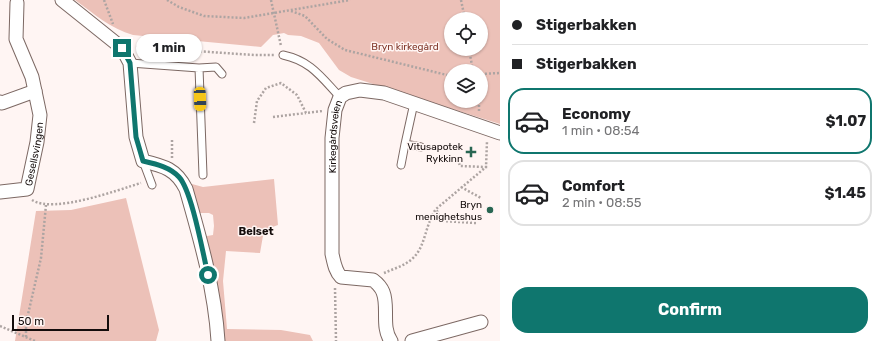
<!DOCTYPE html>
<html lang="en">
<head>
<meta charset="utf-8">
<style>
	body { margin:0; font-family:Rubik,sans-serif; background:#f6f6f6; color:#202124; height:100vh; display:flex; flex-direction:column; font-size:15px; white-space:nowrap }
	* { box-sizing:border-box; margin:0 }
	p { font-size:13px; color:#757577 }
	.icon { flex:none; width:22px; height:22px; fill:none; stroke:currentColor; stroke-width:2; stroke-linecap:round; stroke-linejoin:round }
	.map { position:relative; flex:1; overflow:hidden }
	.side { display:flex; flex-direction:column; background:#fff; width:380px }
	.side>* { flex:none }
	.guide { display:grid; align-content:center; height:88px; padding:0 12px; background:#fff }
	.fabs { position:absolute; left:444px; top:12px; display:grid; gap:8px }
	.fabs a { display:grid; place-items:center; width:44px; height:44px; border-radius:50%; background:#fff; box-shadow:0 1px 3px #0004; font-size:20px }
	.scale { position:absolute; left:12px; bottom:10px; width:97px; box-sizing:border-box; padding-left:4px; border:2px solid #140c0b; border-top:0; font-size:11px; line-height:14px; white-space:nowrap; color:#140c0b; -webkit-text-stroke:3px #fff5f3; paint-order:stroke }
	.end { position:absolute; width:18px; height:18px; margin:-9px; border:5px solid #0f766e; background:#fff; box-shadow:0 0 0 2px #fff }
	.from { border-radius:50% }
	.bubble { position:absolute; height:28px; border-radius:14px; background:#fff; box-shadow:0 1px 3px #0004; font-size:13px; font-weight:700; line-height:28px; text-align:center }
	.car { position:absolute; width:12px; height:24px; margin:-12px -6px; border-radius:5px; box-shadow:0 0 3px 1px #0007; background:linear-gradient(#f5c518 24%,#345 0 40%,#f5c518 0 76%,#345 0 86%,#f5c518 0) }
	.guide b { display:flex; align-items:center; gap:14px; height:38px; font-size:15px }
	.guide b+b { border-top:1px solid #e0e0e0 }
	.guide i { width:10px; height:10px; background:#202124 }
	ul { padding:0; list-style:none }
	li { display:flex; align-items:center; gap:12px; height:66px; margin:0 8px 6px; padding:0 4px; border:2px solid #e0e0e0; border-radius:16px }
	li div { flex:1 }
	li b { display:block; font-size:15px }
	li em { font-style:normal; font-weight:700 }
	li.on { border-color:#0f766e }
	li>.icon { width:36px; height:36px; stroke-width:1.5 }
	.primary-button { display:flex; gap:8px; margin-top:auto; padding:8px 12px }
	.primary-button a { flex:1; height:46px; border-radius:16px; background:#0f766e; color:#fff; font-size:16px; font-weight:700; line-height:46px; text-align:center }
	main { display:flex; flex:1; min-height:0 }
	.map>svg:first-child { display:block }
	.green { fill:#ecc1b8; fill-rule:evenodd }
	.lines { fill:none; stroke-linecap:round; stroke-linejoin:round }
	.service-casing { stroke:#7c6863; stroke-width:9 }
	.minor-casing { stroke:#7c6863; stroke-width:15 }
	.path { stroke:#ada4a2; stroke-width:2.5; stroke-dasharray:2 2; stroke-linecap:butt }
	.service { stroke:#fff; stroke-width:7 }
	.minor { stroke:#fff; stroke-width:13 }
	.route { stroke:#0f766e; stroke-width:5 }
	.poi-dot { fill:#286652; stroke:#fff5f3; stroke-width:1.5 }
	.labels { text-anchor:middle; stroke-width:3; stroke-linejoin:round; paint-order:stroke }
	.park-label { font-size:10px; fill:#81382b; stroke:#fff5f3 }
	.street-label { font-size:10px; fill:#140c0b; stroke:#fff5f3 }
	.poi-label { font-size:10px; fill:#140c0b; stroke:#fff5f3; text-anchor:end }
	.neighbourhood-label { font-size:11px; font-weight:bold; fill:#140c0b; stroke:#fff5f3 }
</style>
</head>
<body>
<main>
<div class="map">
<svg width="500" height="341" viewBox="0 0 500 341">
	<rect width="100%" height="100%" fill="#fff5f3"/>
	<path class="green" d="M75,0H500V124L351,77L339,70L319,43L301,36L288,35L284,33L273,35L261,47L133,35C111,29 93,13 75,0ZM451,19H481V49H451ZM451,71H481V101H451Z
		M274,179L278,225L264,230L260,253L226,251L223,281L227,329L281,330L310,335L313,341H222L207,238V236L213,235L214,226L213,215L209,213H198L188,185L192,184L203,187Z
		M126,198L159,330L156,341H15L36,211L71,210Z"/>
	<g class="lines">
		<defs>
			<path id="service" d="M283,55C311,61 321,77 340,97
				M130,63L199,68L203,175
				M199,68L216,67L222,74
				M414,103L405,144L421,147
				M143,161L152,185
				M401,165L405,144"/>
			<g id="minor">
				<path d="M62,0L122,48L130,63L136,137L143,161C164,166 176,169 186,189C200,238 215,290 218,341"/>
				<path d="M0,102L2,103L35,91"/>
				<path id="s1" d="M0,192L27,189L37,142L40,115L32,77L16,39L17,3"/>
				<path id="s2" d="M391,341C381,327 389,307 383,292C381,287 377,283 373,280L341,277C335,271 334,262 332,254V138L335,110L340,97L346,93L360,90L384,93L500,133"/>
				<path d="M412,341L481,322"/>
			</g>
		</defs>
		<use href="#service" class="service-casing"/>
		<use href="#minor" class="minor-casing"/>
		<path class="path" d="M104,0L113,24
			M167,0L179,7L204,16L244,18L350,0
			M271,0L281,46
			M461,0L465,19
			M291,11L305,16L327,39L345,50L451,76
			M136,47L254,55H275
			M469,49L473,71
			M481,74L500,73
			M479,101V112
			M273,117L306,113
			M254,123L257,101L266,88L281,83L297,95L306,113L323,111
			M172,158V140
			M459,163L460,166L486,167L487,141
			M461,187L481,198
			M32,200C54,214 117,190 141,183
			M476,223L442,221L436,209L486,167H488
			M384,273C393,269 404,266 412,259C426,247 425,224 436,209
			M335,288L336,341
			M0,326L35,341
			M26,337V323L41,258L46,205"/>
		<use href="#service" class="service"/>
		<use href="#minor" class="minor"/>
	</g>
	<g class="lines">
		<path class="route" d="M122,48L130,63L136,137L143,161C156,164 170,167 179,177C192,191 203,254 208,275"/>
	</g>
	<g class="poi-dot">
		<path d="M469 146h4v4h4v4h-4v4h-4v-4h-4v-4h4z"/>
		<circle cx="490" cy="210" r="4"/>
	</g>
	<g class="labels">
		<g class="park-label">
			<text x="405" y="50">Bryn kirkegård</text>
		</g>
		<g class="street-label">
			<text dy="4" stroke="none"><textPath href="#s2" startOffset="241">Kirkegårdsveien</textPath></text>
			<text dy="4" stroke="none"><textPath href="#s1" startOffset="63">Gesellsvingen</textPath></text>
		</g>
		<g class="poi-label">
			<text x="463" y="150">Vitusapotek<tspan x="463" dy="12">Rykkinn</tspan></text>
			<text x="482" y="208">Bryn<tspan x="482" dy="12">menighetshus</tspan></text>
		</g>
		<g class="neighbourhood-label">
			<text x="256" y="235">Belset</text>
		</g>
	</g>
</svg>
<div class="fabs">
<a><svg class="icon" aria-label="locate" viewBox="0 0 24 24"><circle cx="12" cy="12" r="6"/><path d="M12 2v4M12 18v4M2 12h4M18 12h4"/></svg></a>
<a><svg class="icon" aria-label="layers" viewBox="0 0 24 24"><path d="M12 4l9 5-9 5-9-5zM3 14l9 5 9-5"/></svg></a>
</div>
<div class="scale">50 m</div>
<i class="end from" style="left:208px;top:275px"></i>
<i class="end" style="left:122px;top:48px"></i>
<div class="bubble" style="left:136px;top:34px;width:66px">1 min</div>
<i class="car" style="left:200px;top:99px;rotate:178deg"></i>
</div>
<section class="side">
<div class="guide">
<b><i class="from"></i>Stigerbakken</b>
<b><i></i>Stigerbakken</b>
</div>
<ul>
<li class="on"><svg class="icon" aria-label="car" viewBox="0 0 24 24"><path d="M5 17H2v-5l4-1 3-4h7l3 4 3 1v5h-3M9 17h6M6 11h13"/><circle cx="7" cy="17" r="2"/><circle cx="17" cy="17" r="2"/></svg><div><b>Economy</b><p>1 min · 08:54</p></div><em>$1.07</em></li>
<li><svg class="icon" aria-label="car" viewBox="0 0 24 24"><path d="M5 17H2v-5l4-1 3-4h7l3 4 3 1v5h-3M9 17h6M6 11h13"/><circle cx="7" cy="17" r="2"/><circle cx="17" cy="17" r="2"/></svg><div><b>Comfort</b><p>2 min · 08:55</p></div><em>$1.45</em></li>
</ul>
<div class="primary-button"><a>Confirm</a></div>
</section>
</main>
</body>
</html>
